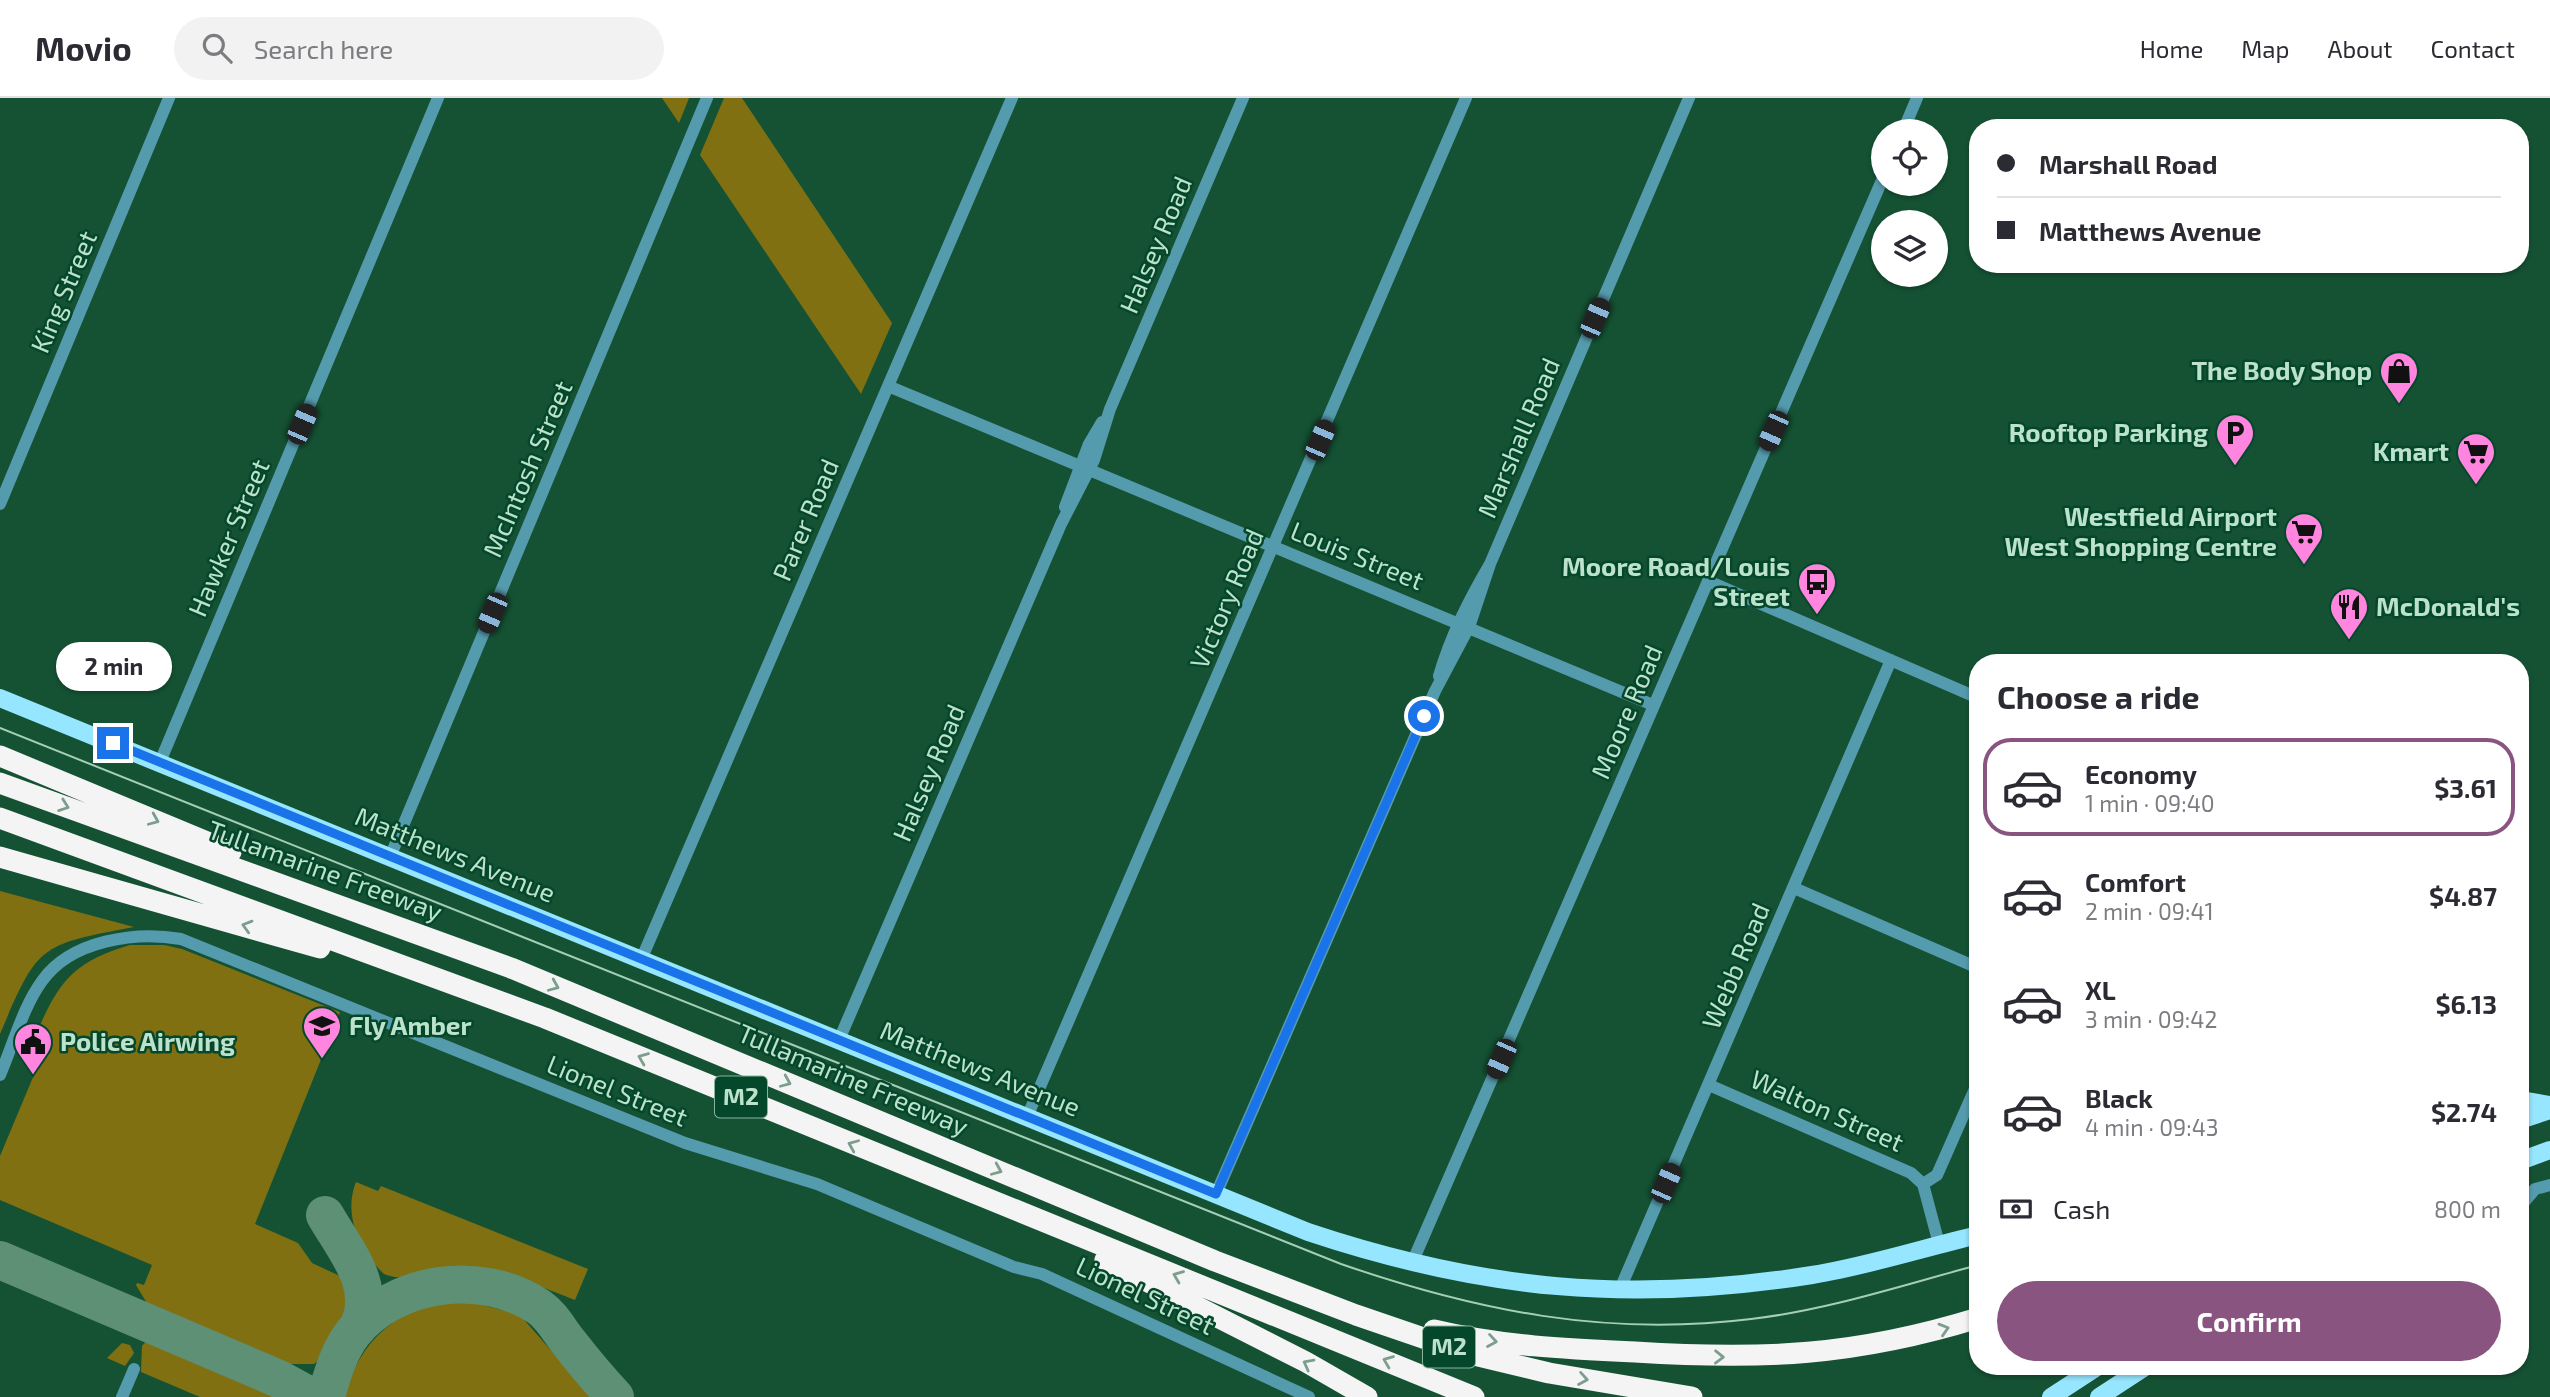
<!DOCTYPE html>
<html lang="en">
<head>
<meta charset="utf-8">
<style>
	body { margin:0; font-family:"Exo 2",sans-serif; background:#f2f2f3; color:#2b2b33; height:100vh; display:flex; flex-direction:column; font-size:26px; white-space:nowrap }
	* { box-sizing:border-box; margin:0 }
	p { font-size:23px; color:#7c7c81 }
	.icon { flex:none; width:38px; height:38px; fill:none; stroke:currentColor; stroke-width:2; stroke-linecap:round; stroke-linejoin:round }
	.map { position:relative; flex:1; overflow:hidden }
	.details { position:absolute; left:1969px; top:556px; width:560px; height:721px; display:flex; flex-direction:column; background:#fff; border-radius:28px; box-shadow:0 2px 5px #0004 }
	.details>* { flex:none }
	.guide { position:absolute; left:1969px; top:21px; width:560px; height:154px; border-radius:28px; box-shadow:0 2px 5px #0004; display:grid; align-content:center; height:154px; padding:0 28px; background:#fff }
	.buttons { position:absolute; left:1871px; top:21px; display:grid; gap:14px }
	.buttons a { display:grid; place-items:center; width:77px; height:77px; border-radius:50%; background:#fff; box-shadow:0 2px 5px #0004; font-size:35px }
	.end { position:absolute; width:32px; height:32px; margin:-16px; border:9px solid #1a73e8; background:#fff; box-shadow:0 0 0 4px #fff }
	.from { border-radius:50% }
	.bubble { position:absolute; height:49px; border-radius:24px; background:#fff; box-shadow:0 2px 5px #0004; font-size:23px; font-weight:700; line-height:49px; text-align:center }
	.car { position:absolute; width:21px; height:42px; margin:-21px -10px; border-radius:9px; box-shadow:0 0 5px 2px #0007; background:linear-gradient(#222 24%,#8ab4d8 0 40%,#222 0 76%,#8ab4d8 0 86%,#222 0) }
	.guide b { display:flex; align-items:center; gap:24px; height:66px; font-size:26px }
	.guide b+b { border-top:2px solid #e1e1e2 }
	.guide i { width:18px; height:18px; background:#2b2b33 }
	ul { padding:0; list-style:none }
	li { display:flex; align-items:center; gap:21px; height:98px; margin:0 14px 10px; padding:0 14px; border:4px solid transparent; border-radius:28px }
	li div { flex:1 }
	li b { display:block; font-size:26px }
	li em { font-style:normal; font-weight:700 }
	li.on { border-color:#8a5480 }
	li>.icon { width:63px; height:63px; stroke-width:1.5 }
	h2 { padding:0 28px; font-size:32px; line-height:84px }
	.pay { display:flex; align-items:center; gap:18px; height:77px; padding:0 28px; font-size:26px }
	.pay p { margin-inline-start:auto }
	.action { display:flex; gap:14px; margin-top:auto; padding:14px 28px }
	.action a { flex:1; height:80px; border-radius:42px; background:#8a5480; color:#fff; font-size:28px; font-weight:700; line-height:80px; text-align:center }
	header { display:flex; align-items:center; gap:42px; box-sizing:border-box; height:98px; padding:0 35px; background:#fff; border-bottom:2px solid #e1e1e2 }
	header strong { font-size:33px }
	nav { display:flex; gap:38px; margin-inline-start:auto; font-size:24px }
	.search { width:490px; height:63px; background:#f2f2f3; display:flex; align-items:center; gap:18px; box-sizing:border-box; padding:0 24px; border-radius:38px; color:#7c7c81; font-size:26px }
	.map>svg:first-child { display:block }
	.green { fill:#817012 }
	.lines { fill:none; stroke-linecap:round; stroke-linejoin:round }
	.taxiway { stroke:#5d9075; stroke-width:38 }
	.minor { stroke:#559bae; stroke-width:12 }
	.major { stroke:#95e6fe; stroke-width:18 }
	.highway { stroke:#f4f4f4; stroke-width:21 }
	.tram { stroke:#a5ceb6; stroke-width:2 }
	.oneway { stroke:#7c9e8f }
	.route { stroke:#1a73e8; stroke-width:9 }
	.labels { text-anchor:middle; stroke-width:5; stroke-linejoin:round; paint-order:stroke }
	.shield { fill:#04472a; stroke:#86b49b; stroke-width:2 }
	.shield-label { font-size:24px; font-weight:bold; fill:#bde2cb }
	.street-label { font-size:26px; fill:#bde2cb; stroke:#04472a }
	.poi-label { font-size:26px; font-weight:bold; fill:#bde2cb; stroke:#04472a; text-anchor:end }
</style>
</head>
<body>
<header>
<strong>Movio</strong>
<div class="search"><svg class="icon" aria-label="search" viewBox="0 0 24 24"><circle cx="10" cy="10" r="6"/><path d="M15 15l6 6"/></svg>Search here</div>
<nav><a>Home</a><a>Map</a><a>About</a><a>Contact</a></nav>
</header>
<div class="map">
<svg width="2550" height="1299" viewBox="0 0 2550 1299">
	<rect width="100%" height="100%" fill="#155234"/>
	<path class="green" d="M662,0H689L679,25Z
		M724,0H742L892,225L861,296L700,57Z
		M0,793L134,829C38,847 38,847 0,936Z
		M130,847H164L182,851L340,914L255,1126L298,1145L312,1165L344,1180C349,1210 342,1247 314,1266H287L148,1207L136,1187L137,1185L144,1187L152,1167L0,1102V1058L44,953L31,947C57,889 66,866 130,847Z
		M356,1084L378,1093L381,1088L588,1171L575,1202C539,1188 503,1173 464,1170C437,1167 409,1187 384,1176C359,1153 343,1116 356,1084Z
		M457,1201L519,1216L592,1299H345C358,1242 400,1208 457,1201Z
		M147,1242L261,1291L274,1299H200L141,1274L142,1248Z
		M122,1245L130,1247L134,1255L125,1268L107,1260Z"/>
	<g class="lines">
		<path class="taxiway" d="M325,1117C345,1152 378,1188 358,1229
			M0,1162L279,1281L312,1299
			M326,1299C332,1277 339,1253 353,1235C396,1182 482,1171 539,1209C552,1218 560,1234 570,1246C584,1264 599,1282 615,1299"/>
		<path class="minor" d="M1903,33L1917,0
			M888,288L1653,607
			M0,406L169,0
			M1065,409L1089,346L1102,324
			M1708,483L1978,600
			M1439,578C1451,537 1469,502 1490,466L1689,0
			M160,664L438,0
			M390,759L707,0
			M1794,790L1978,870
			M641,862L1012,0
			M839,942L1061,426L1094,362L1110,311L1243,0
			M0,977C13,947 23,909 42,883C71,842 136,833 181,841L685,1045L817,1086L1014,1169L1042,1176L1309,1299
			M1709,987L1911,1075L1923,1086
			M1027,1019L1466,0
			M1923,1086L1937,1077L1978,984
			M1923,1086L1939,1146
			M1216,1096L1435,593L1469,529L1490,466
			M2524,1104L2535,1091L2550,1087
			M1412,1165L1883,80
			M1620,1191L1891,562
			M122,1299L134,1271"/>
		<path class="major" d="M0,600L1308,1134C1482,1192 1631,1206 1812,1177C1868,1168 1923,1150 1978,1137
			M2520,1002L2550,1007
			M2520,1022L2550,1012
			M2520,1063L2550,1052
			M2051,1299L2097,1269
			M2099,1299L2145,1269"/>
		<path class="highway" d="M0,658L231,754
			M0,685L511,870L1215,1163L1356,1217L1470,1256L1549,1275L1692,1299
			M0,720L545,920L1474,1299
			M0,759L320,850
			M1105,1162L1306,1264L1367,1299
			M1434,1232C1501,1248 1567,1251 1635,1254C1762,1262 1855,1258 1978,1220"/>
		<path class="tram" d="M0,630L1341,1166C1477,1213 1606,1239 1751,1221C1828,1212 1903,1187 1978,1167"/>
	</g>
	<defs><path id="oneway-chevron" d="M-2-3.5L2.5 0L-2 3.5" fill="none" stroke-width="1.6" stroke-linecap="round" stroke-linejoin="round" transform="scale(1.75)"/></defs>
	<g class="oneway">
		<use href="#oneway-chevron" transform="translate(64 708) rotate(20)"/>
		<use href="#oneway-chevron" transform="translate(154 722) rotate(23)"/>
		<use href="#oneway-chevron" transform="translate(247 828) rotate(-164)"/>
		<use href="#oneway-chevron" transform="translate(554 888) rotate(23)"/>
		<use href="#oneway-chevron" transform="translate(643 960) rotate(-158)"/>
		<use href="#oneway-chevron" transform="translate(786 984) rotate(23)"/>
		<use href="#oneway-chevron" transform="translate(853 1047) rotate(-157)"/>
		<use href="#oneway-chevron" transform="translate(997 1072) rotate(23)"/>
		<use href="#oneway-chevron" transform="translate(1178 1178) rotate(-158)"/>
		<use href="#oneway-chevron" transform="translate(1944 1231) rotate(-17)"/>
		<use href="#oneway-chevron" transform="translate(1492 1243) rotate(9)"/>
		<use href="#oneway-chevron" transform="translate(1719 1259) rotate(1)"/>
		<use href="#oneway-chevron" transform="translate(1388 1263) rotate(-158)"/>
		<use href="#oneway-chevron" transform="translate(1308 1266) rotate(-152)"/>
		<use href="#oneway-chevron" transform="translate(1583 1281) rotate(10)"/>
	</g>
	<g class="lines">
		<path class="route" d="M113,645L1216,1096L1424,618"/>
	</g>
	<defs>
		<symbol id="shop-pin" viewBox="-11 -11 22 30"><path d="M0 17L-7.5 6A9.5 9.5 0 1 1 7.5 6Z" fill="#ff85df" stroke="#04472a"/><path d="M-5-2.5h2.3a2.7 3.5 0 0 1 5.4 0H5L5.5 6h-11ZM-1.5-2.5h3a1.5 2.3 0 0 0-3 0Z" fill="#111"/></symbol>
		<symbol id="parking-pin" viewBox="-11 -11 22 30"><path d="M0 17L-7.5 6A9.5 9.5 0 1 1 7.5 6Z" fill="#ff85df" stroke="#04472a"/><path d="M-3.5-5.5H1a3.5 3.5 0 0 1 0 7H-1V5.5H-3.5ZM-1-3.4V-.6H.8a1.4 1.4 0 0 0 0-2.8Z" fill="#111"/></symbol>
		<symbol id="supermarket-pin" viewBox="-11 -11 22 30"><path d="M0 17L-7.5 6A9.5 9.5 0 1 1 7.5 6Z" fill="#ff85df" stroke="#04472a"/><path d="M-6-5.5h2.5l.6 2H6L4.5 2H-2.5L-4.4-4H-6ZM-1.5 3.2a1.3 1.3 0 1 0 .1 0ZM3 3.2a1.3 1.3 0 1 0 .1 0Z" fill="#111"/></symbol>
		<symbol id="bus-pin" viewBox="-11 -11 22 30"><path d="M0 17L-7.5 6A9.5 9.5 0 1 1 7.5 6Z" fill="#ff85df" stroke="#04472a"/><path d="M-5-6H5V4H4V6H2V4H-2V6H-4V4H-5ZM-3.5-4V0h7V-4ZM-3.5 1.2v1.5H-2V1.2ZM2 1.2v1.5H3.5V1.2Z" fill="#111"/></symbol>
		<symbol id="restaurant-pin" viewBox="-11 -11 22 30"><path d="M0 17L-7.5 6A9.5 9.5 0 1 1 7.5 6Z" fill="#ff85df" stroke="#04472a"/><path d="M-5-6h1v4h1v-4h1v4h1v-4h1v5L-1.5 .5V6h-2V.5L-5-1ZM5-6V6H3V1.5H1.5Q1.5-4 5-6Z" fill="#111"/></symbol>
		<symbol id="university-pin" viewBox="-11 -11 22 30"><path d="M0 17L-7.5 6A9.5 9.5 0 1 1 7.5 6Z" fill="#ff85df" stroke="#04472a"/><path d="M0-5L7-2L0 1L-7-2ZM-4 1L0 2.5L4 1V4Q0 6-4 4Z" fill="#111"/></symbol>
		<symbol id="civic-pin" viewBox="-11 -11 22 30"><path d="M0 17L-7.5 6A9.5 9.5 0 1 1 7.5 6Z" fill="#ff85df" stroke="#04472a"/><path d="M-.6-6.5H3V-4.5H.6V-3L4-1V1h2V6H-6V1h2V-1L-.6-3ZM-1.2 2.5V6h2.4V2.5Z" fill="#111"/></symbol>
	</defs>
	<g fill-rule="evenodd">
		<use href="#shop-pin" x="2377" y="251" width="44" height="60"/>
		<use href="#parking-pin" x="2213" y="313" width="44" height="60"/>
		<use href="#supermarket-pin" x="2454" y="332" width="44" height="60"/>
		<use href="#supermarket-pin" x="2282" y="412" width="44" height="60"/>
		<use href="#bus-pin" x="1795" y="462" width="44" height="60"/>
		<use href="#restaurant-pin" x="2327" y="487" width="44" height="60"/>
		<use href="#university-pin" x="300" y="906" width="44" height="60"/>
		<use href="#civic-pin" x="11" y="922" width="44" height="60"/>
	</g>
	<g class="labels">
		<g class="shield">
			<rect x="715" y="978.5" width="52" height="41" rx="5"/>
			<rect x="1423" y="1228.5" width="52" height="41" rx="5"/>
		</g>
		<g class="shield-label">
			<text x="741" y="1007">M2</text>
			<text x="1449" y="1257">M2</text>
		</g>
		<g class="street-label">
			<text transform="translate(1156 147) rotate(-67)" y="9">Halsey Road</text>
			<text transform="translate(64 194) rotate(-67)" y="9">King Street</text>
			<text transform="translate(1519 340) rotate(-67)" y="9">Marshall Road</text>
			<text transform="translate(528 371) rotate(-67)" y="9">McIntosh Street</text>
			<text transform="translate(806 422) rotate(-67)" y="9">Parer Road</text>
			<text transform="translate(229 440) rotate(-67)" y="9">Hawker Street</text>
			<text transform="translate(1357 458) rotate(22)" y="9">Louis Street</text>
			<text transform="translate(1227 501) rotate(-67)" y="9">Victory Road</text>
			<text transform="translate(1627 614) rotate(-67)" y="9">Moore Road</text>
			<text transform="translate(929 675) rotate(-67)" y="9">Halsey Road</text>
			<text transform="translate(455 757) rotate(22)" y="9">Matthews Avenue</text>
			<text transform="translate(325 773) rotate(20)" y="9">Tullamarine Freeway</text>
			<text transform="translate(1736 868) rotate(-67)" y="9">Webb Road</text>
			<text transform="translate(980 971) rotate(22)" y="9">Matthews Avenue</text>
			<text transform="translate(853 982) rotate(23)" y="9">Tullamarine Freeway</text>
			<text transform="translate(617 993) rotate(22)" y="9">Lionel Street</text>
			<text transform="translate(1827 1013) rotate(24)" y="9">Walton Street</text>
			<text transform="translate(1145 1198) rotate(25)" y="9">Lionel Street</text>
		</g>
		<g class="poi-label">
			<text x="2372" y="282">The Body Shop</text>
			<text x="2208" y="344">Rooftop Parking</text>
			<text x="2449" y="363">Kmart</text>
			<text x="2277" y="428">Westfield Airport<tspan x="2277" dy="30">West Shopping Centre</tspan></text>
			<text x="1790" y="478">Moore Road/Louis<tspan x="1790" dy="30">Street</tspan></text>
			<text x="2376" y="518" text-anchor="start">McDonald's</text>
			<text x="349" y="937" text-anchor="start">Fly Amber</text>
			<text x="60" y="953" text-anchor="start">Police Airwing</text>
		</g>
	</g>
</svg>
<div class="buttons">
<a><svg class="icon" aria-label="locate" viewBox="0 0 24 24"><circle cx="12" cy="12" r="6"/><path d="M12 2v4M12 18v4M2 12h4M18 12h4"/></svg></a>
<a><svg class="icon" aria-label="layers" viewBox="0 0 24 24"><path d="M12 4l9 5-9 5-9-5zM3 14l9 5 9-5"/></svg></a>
</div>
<i class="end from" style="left:1424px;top:618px"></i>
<i class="end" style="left:113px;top:645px"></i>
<div class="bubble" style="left:56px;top:544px;width:116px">2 min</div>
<i class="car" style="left:1595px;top:220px;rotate:23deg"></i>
<i class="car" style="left:302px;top:326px;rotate:23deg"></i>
<i class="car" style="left:1773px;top:333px;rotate:204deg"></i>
<i class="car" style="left:1320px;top:342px;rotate:23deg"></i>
<i class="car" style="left:492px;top:515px;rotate:203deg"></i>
<i class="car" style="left:1501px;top:961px;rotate:204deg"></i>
<i class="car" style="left:1666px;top:1085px;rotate:24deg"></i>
<div class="guide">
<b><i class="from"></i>Marshall Road</b>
<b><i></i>Matthews Avenue</b>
</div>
<section class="details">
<h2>Choose a ride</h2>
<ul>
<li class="on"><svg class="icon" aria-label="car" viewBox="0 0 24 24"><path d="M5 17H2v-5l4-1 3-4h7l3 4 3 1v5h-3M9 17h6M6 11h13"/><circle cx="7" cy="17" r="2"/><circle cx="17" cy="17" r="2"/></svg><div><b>Economy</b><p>1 min · 09:40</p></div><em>$3.61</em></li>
<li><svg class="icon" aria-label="car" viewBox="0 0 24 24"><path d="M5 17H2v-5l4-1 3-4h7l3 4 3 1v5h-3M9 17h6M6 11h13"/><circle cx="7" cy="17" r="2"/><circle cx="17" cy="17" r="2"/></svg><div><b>Comfort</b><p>2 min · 09:41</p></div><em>$4.87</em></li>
<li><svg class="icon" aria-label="car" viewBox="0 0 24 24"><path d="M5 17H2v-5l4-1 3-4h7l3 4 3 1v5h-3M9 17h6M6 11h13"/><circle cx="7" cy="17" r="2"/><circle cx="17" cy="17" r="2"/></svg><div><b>XL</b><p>3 min · 09:42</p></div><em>$6.13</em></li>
<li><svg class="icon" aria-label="car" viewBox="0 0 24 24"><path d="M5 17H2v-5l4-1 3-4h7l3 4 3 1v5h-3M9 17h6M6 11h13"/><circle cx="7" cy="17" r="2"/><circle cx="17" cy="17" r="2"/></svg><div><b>Black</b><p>4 min · 09:43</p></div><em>$2.74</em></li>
</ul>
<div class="pay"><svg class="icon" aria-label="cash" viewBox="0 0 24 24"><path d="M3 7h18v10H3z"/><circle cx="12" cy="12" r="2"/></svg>Cash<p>800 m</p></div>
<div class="action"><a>Confirm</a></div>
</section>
</div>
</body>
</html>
